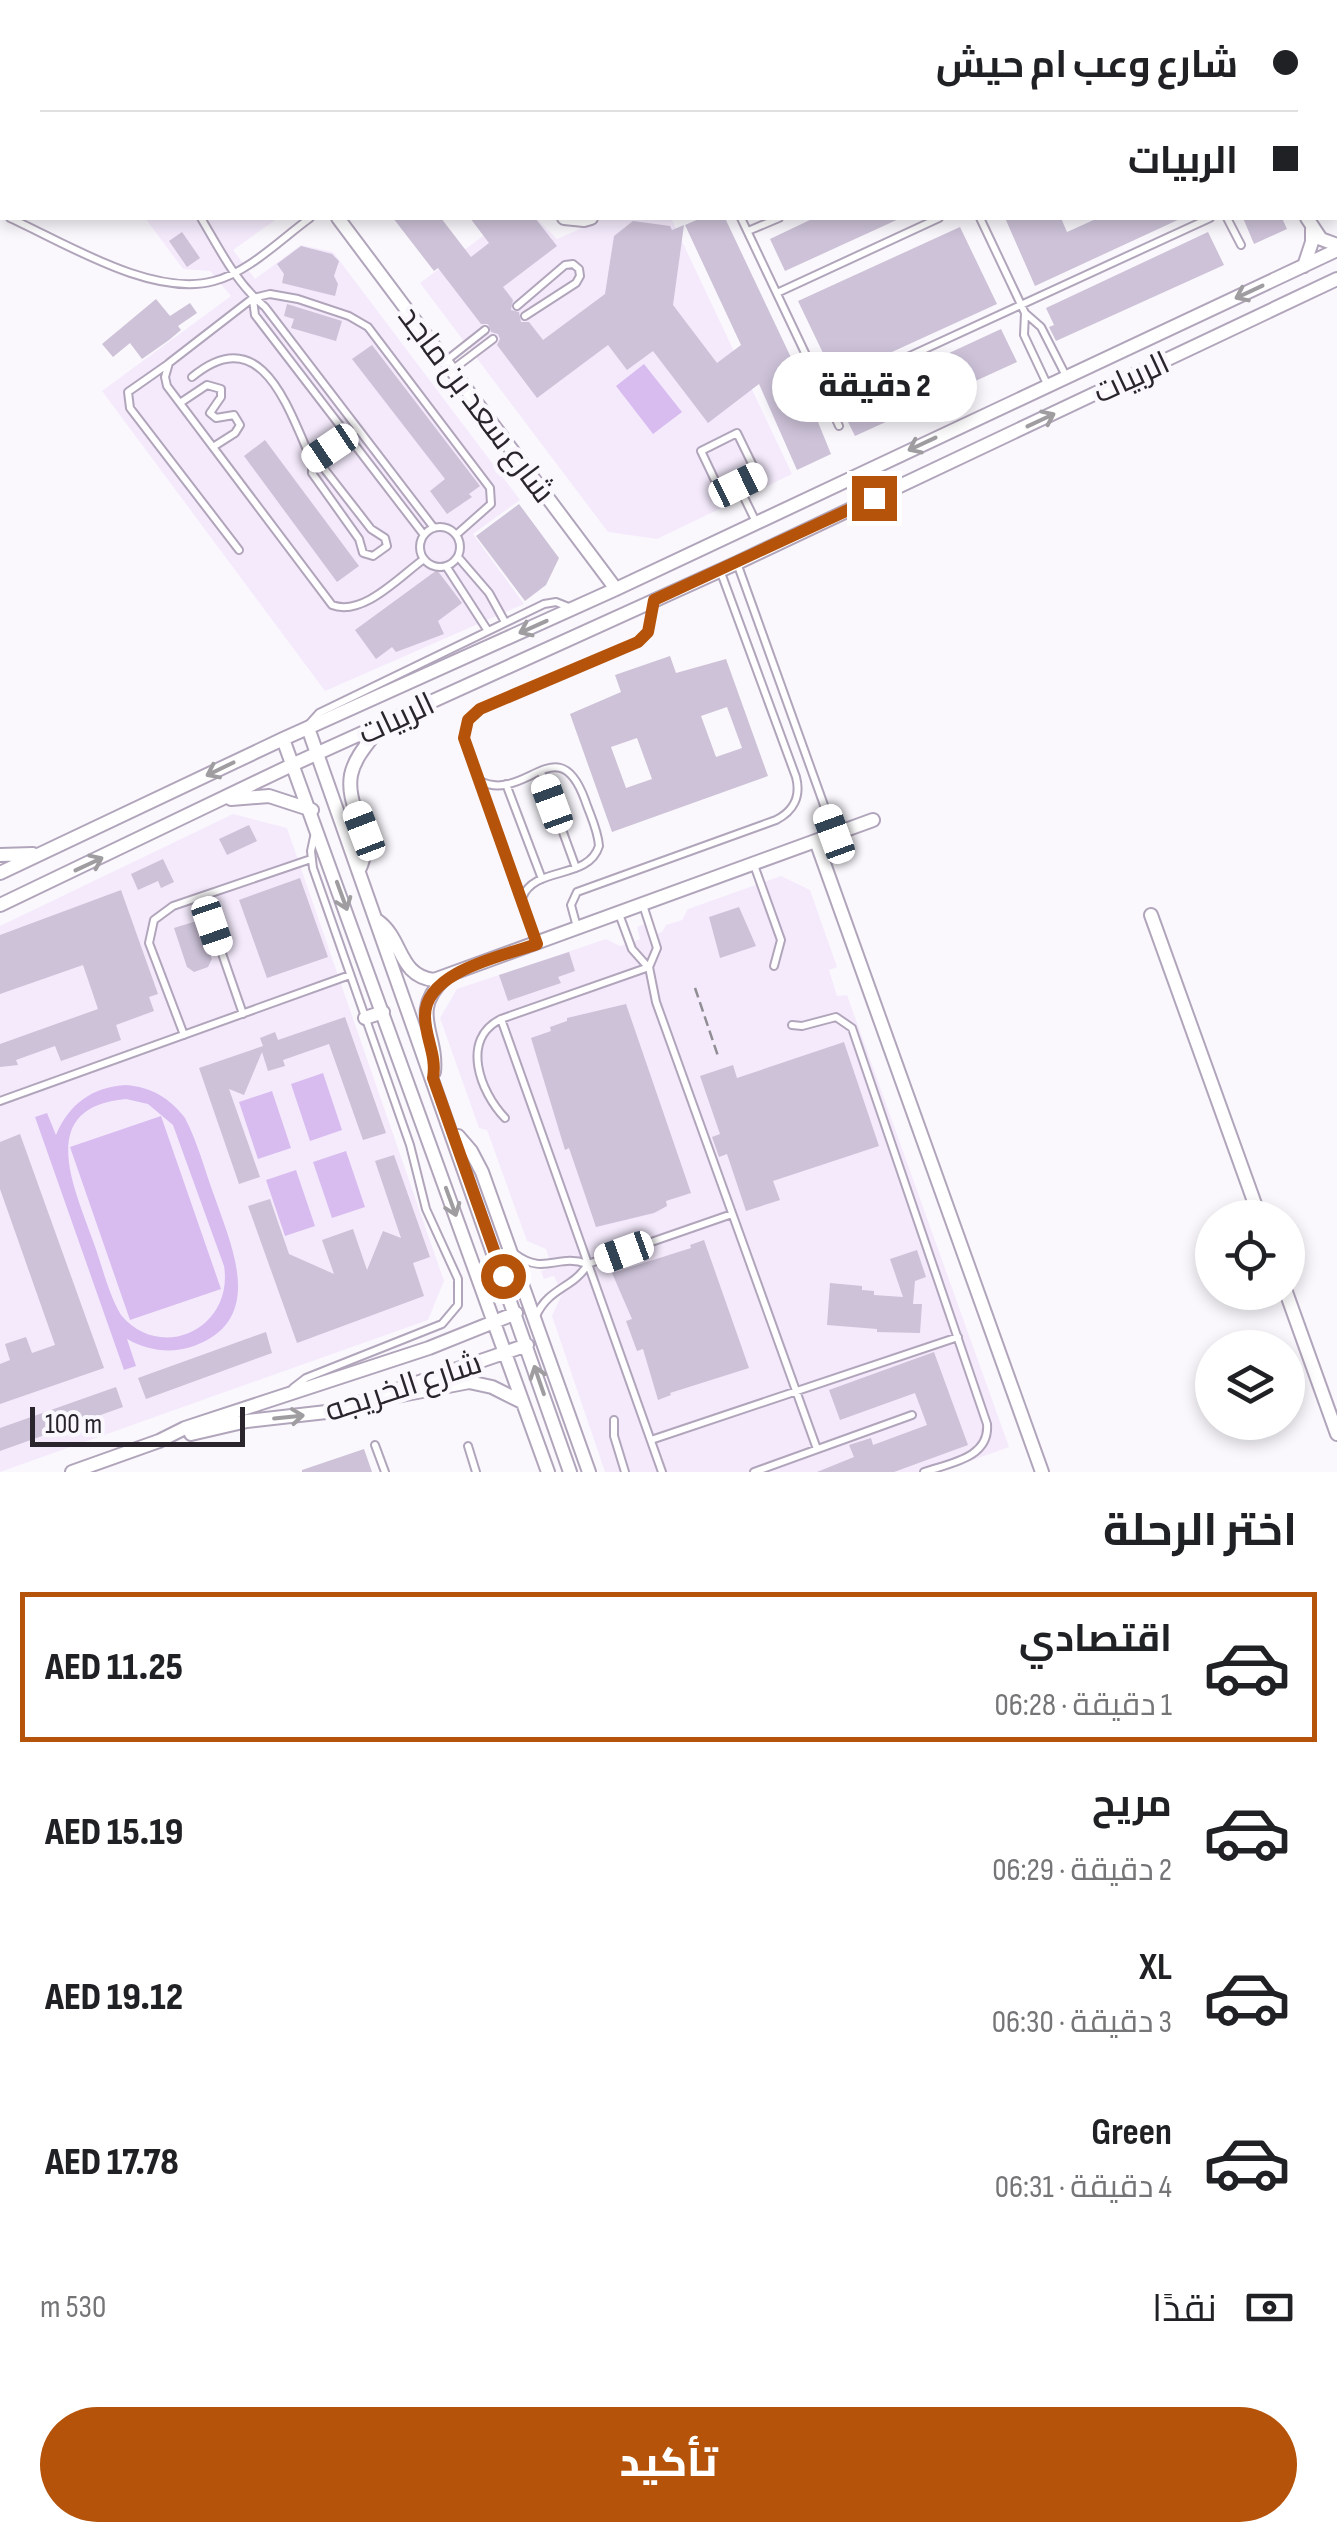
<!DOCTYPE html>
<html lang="ar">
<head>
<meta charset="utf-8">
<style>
	body { margin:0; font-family:"Sofia Sans Condensed",Cairo,sans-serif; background:#f2f2f2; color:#202124; direction:rtl; height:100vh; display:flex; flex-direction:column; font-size:38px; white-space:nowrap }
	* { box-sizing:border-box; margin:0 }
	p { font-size:32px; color:#757577 }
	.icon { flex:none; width:55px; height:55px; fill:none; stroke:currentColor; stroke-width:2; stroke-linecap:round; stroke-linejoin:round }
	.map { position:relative; height:1472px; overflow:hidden; direction:ltr }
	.sheet { display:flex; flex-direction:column; background:#fff; flex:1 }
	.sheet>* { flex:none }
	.banner { position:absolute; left:0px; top:0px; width:1338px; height:220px; box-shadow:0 5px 15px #0003; direction:rtl; display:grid; align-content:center; height:220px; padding:0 40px; background:#fff }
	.buttons { position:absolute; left:1195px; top:1200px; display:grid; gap:20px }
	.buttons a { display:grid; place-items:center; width:110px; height:110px; border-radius:50%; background:#fff; box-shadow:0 5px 15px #0003; font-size:50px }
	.scale { position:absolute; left:30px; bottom:25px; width:215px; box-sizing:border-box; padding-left:10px; border:5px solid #2a252d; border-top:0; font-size:28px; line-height:35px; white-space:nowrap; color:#2a252d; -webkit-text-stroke:8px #faf8fd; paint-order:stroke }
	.end { position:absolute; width:45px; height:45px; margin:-22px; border:12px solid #b45309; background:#fff; box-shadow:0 0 0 5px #fff }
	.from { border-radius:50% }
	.bubble { position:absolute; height:70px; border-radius:35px; background:#fff; box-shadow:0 5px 15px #0003; font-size:32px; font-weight:800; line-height:70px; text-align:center; direction:rtl }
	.car { position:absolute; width:30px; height:60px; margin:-30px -15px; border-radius:12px; box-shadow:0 0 8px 2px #0007; background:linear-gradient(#fff 24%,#345 0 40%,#fff 0 76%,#345 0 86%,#fff 0) }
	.banner b { display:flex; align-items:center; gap:35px; height:95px; font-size:38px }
	.banner b+b { border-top:2px solid #e0e0e0 }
	.banner i { width:25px; height:25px; background:#202124 }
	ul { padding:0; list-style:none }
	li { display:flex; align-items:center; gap:30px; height:150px; margin:0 20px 15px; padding:0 20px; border:5px solid transparent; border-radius:0px }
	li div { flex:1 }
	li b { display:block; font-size:38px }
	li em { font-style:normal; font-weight:800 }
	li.current { border-color:#b45309 }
	li>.icon { width:90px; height:90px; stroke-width:1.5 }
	h2 { padding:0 40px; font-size:45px; line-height:120px }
	.pay { display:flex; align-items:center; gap:25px; height:110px; padding:0 40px; font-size:38px }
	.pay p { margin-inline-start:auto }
	.cta { display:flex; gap:20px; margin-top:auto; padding:20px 40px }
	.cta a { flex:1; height:115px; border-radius:60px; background:#b45309; color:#fff; font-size:40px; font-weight:800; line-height:115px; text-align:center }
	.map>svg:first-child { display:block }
	.built { fill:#f4eafc }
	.green { fill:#d8bcef; fill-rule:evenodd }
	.building { fill:#cdc2d8; fill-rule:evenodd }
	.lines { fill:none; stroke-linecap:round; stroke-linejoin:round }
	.lane-casing { stroke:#b1a5bb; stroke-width:10 }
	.street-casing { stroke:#b1a5bb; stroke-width:16 }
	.path { stroke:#908d93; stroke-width:2.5; stroke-dasharray:10 5; stroke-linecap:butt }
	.lane { stroke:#fff; stroke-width:6 }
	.street { stroke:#fff; stroke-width:12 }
	.oneway { stroke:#9f9da0 }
	.route { stroke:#b45309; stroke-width:12 }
	.labels { text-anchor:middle; stroke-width:9; stroke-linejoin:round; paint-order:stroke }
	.street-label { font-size:32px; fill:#2a252d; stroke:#faf8fd }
</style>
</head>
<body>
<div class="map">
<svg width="1337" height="1472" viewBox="0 0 1337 1472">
	<rect width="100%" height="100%" fill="#faf8fd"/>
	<path class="built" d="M145,218H278L233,250L255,279L301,245L333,252L520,500L473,534L524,604L325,691L102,391L231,296L210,271L183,269Z
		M507,218H536L557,239L605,218H671L792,474L657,539L608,532L420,283Z
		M233,814L287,828L444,1281L428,1320L0,1472V926Z
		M781,876L810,890L837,967L829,970L837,996L847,995L1009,1447L939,1472H605L552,1316L562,1294L554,1276L544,1279L541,1271L552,1267L546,1249L527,1241L487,1130L479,1128L440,1018L457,989L606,939L620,946L630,943L640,939L637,927L645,924L649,936L662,932L666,925L682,920L688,909Z"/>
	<path class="green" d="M644,364L682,412L653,434L616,386Z
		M323,1073L342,1130L310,1141L291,1084Z
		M126,1085C151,1087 170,1098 185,1118C198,1143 205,1171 215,1198C232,1247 266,1320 194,1346C171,1354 149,1351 127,1339L136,1366L124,1370L35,1117L47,1113L56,1135C69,1104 92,1087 126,1085ZM126,1099L148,1104L173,1125L224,1266C234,1328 161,1363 121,1315C108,1293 102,1265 93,1241C75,1189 34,1107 126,1099Z
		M272,1091L291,1148L258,1159L239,1102Z
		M161,1116L221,1289L130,1320L70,1147Z
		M346,1151L365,1207L332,1218L313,1162Z
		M296,1170L315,1226L285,1236L266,1180Z"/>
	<path class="building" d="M393,218H441L471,257L489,243L470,218H535L557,246L503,287L513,300L511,310L519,312L521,322H529L543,340L605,294L614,236L633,221L670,226L672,230L684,225L673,305L717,363L741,345L685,225L701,218H725L796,368L831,454L797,470L759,384L708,423L653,351L627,370L608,345L537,398L497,345L500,339L498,334L491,332L488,324H481L438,268L434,271Z
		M814,218H901L785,271L770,239Z
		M1005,218H1061L1067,232L1098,218H1182L1035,286Z
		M1243,218H1282L1287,229L1254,244Z
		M960,227L997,304L835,378L798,301Z
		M182,232L200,258L187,267L169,241Z
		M1208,232L1224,265L1056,341L1049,327L1054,325L1046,308Z
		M301,246L332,254L339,261L334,276L338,284L335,296L282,283L284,274L277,264Z
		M156,299L170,316L190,303L197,313L178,326L181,330L169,340L142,359L130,343L113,357L102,344Z
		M287,304L342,321L336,341L291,328L294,319L284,316Z
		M1001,329L1017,362L855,436L839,404Z
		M372,345L480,486L469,494L472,497L447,514L430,491L445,479L352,359Z
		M265,440L359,566L337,582L244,456Z
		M519,504L559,558L546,585L525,601L476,536Z
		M437,570L462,603L438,621L444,634L396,652L392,647L376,659L355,630Z
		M670,656L676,673L726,659L768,776L612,832L570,714L621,692L615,675ZM727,707L742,748L716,757L701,716ZM637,738L652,779L626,788L611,747Z
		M249,825L257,841L227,855L219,839Z
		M163,859L174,882L161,888L158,881L138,890L131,874Z
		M300,878L328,957L267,978L239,900Z
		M121,890L158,994L149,997L154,1011L116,1025L121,1040L61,1061L55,1046L16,1060L18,1065L0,1067V1044L98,1009L83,965L0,994V935Z
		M739,907L756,946L720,958L709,917Z
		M203,919L212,948L208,949L212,959L208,967L194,972L187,967L174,928Z
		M569,952L575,971L558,977L561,983L508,1001L499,975Z
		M626,1004L691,1193L666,1201L667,1206L654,1213L596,1227L569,1148L565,1150L531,1038L551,1031L550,1027L567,1021V1018Z
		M345,1017L386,1133L363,1140L329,1044L283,1060L285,1066L268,1071L262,1052L244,1095L229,1089L260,1177L239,1184L199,1068L263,1046L260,1038L275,1032L278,1040Z
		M844,1042L879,1146L773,1181L780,1200L746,1211L727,1154L719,1157L712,1137L720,1134L700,1076L733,1065L737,1078Z
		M20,1134L104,1368L0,1404V1364L10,1360L5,1344L26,1337L32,1353L55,1345L0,1189V1142Z
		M394,1155L430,1257L413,1263L424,1296L297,1343L248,1206L270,1199L289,1254L334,1274L322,1240L353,1229L367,1270L383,1231L401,1238L375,1161Z
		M704,1240L749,1368L670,1393L671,1395L658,1400L643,1349L637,1351L626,1321L632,1319L612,1273L691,1248L690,1245Z
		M917,1250L926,1277L915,1281L913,1304H922L920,1333L877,1332V1329L827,1325L830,1283L862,1286V1290L874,1291V1295L903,1297L890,1259Z
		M266,1332L272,1353L146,1399L138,1378Z
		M934,1352L968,1445L894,1472H817L854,1457L849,1445L871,1438L873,1445L927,1425L915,1393L840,1420L829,1390Z
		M116,1387L123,1407L0,1451V1428Z
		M364,1449L372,1472H302V1470Z"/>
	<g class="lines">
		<defs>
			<path id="lane" d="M694,0L695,2
				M793,0L794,2
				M1125,0L1126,2
				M819,2L825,0
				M0,213L2,214
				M10,218C65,243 153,298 214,281C249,272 281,239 310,218
				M201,218C220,250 236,283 265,307L434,528
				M741,218L825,395
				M980,218L1025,313L1041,327L1066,376
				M1227,218L1241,245
				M748,231L779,218
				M777,293L939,218
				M253,300L255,315L424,535
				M517,306L565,265L573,264L579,269L580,276L576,283L525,316
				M1025,313L1024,335L1047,384
				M447,360L485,330
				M168,364L128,392L130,408L239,550
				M452,370L493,339
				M192,377C262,319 288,409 312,461L358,429
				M180,403L207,385L221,389V397L210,413L216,418L234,415L240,425L235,433L213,447
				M839,426L825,395L1210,218
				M737,433L757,474L721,493L701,451Z
				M312,461L322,466L371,529L385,538L387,546L373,556L363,553L359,539L312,473Z
				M738,485L756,522
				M420 547a20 20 0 1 1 40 0a20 20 0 1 1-40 0Z
				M458,557L489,593L505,622
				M424,559C400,576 363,617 332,605L167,386L165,377L169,363L253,298L270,294L298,299L349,316L368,327L490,488L491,504L456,535
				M737,563L834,833
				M446,566L488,631
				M310,723L319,713L544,604L556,602L571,608
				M541,772L576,868
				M480,781C525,804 558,726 585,800C590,815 598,830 599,846C588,881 534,865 522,898
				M506,784L542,879
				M754,865L781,940L774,966
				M202,896L243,1014
				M643,905L657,948L649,967L656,1002L817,1449
				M619,914L632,949L648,967
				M577,927L571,905L577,892L776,820C794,811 801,796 796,777L720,570
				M537,943L464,738L468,721L480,709L639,642L648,632L653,603
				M501,1019L662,1472
				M792,1025L802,1026L836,1017L852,1028L987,1424C990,1458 950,1463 924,1472
				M184,1035L149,943L154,920L173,906L311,859
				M0,1101L350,975
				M505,1118C480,1092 460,1039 501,1019L649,967
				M515,1254C544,1276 558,1253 587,1264
				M536,1316C549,1287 573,1289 588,1264L732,1214
				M293,1388L306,1378L442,1324L458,1305V1279L426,1209L410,1145L313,868L311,851L314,837
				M614,1420V1436L625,1472
				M651,1440L958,1337
				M375,1445L385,1472
				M468,1446L476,1472
				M754,1472L912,1415"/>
			<path id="street" d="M183,0L184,2
				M837,0L838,2
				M1209,0L1210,2
				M613,2L618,0
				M0,85L2,84
				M338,218L616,589
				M564,218L584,220L591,218
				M1307,218L1321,239L1337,245
				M1304,266L1312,242V229
				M308,728L570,1472
				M283,739L548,1472
				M231,799L269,796L312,810
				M816,841L1042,1472
				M0,855L33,854
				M359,870C377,835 345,810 351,775C355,756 370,741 381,726
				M0,873L283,739L616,589L1337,250
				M0,905L294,764L737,563L1337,279
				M1151,915L1260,1218
				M378,921C403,939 398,976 434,980L873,820
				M365,1018L383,1012
				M434,1072C438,1033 409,1013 444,979
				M458,1136L471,1151L482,1172L589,1472
				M1286,1292L1337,1434
				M386,1398L469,1382L492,1387L522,1402
				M191,1434L247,1421L335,1411L527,1345
				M72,1472L159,1441L185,1428L429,1348L516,1313"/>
		</defs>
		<use href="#lane" class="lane-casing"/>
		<use href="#street" class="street-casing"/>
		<path class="path" d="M695,988L718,1056"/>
		<use href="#lane" class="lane"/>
		<use href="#street" class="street"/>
	</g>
	<defs><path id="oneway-shaft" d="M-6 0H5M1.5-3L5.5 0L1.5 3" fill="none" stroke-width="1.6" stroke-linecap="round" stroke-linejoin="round" transform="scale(2.5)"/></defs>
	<g class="oneway">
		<use href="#oneway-shaft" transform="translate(1249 292) rotate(155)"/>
		<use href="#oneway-shaft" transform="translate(1041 420) rotate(-25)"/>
		<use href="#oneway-shaft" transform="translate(922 444) rotate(155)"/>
		<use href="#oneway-shaft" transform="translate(533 627) rotate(156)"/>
		<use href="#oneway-shaft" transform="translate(220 769) rotate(154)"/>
		<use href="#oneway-shaft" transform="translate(89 864) rotate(-25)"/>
		<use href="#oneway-shaft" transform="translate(342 896) rotate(70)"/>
		<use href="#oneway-shaft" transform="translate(451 1202) rotate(70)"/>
		<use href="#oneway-shaft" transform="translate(539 1380) rotate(-109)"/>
		<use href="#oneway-shaft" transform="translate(289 1417) rotate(-6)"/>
	</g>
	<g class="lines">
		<path class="route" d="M503,1276L433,1078C437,1055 425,1038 425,1016C425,971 503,956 537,944L464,738L468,720L480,709L638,642L648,632L654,600L874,498"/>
	</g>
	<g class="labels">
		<g class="street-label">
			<text transform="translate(1131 377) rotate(-25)" y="11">الربيات</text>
			<text transform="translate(477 404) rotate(53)" y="11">شارع سعد بن ماجد</text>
			<text transform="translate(396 718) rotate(-25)" y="11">الربيات</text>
			<text transform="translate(403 1386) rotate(-18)" y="11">شارع الخريجه</text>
		</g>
	</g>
</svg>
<div class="buttons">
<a><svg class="icon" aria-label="locate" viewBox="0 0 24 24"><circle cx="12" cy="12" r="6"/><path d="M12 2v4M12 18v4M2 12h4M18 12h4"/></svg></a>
<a><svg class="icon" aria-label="layers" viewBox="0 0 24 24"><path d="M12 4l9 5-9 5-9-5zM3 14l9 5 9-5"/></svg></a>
</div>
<div class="scale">100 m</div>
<i class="end from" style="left:503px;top:1276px"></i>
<i class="end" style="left:874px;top:498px"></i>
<div class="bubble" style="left:772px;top:352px;width:205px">2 دقيقة</div>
<i class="car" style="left:330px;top:448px;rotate:236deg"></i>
<i class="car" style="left:738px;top:485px;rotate:64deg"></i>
<i class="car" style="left:552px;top:804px;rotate:340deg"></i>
<i class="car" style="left:364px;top:831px;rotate:339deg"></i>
<i class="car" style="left:834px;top:834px;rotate:340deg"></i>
<i class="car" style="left:212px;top:926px;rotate:161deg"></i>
<i class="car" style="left:624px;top:1252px;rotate:250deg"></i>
<div class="banner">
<b><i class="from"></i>شارع وعب ام حيش</b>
<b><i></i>الربيات</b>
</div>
</div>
<section class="sheet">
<h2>اختر الرحلة</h2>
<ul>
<li class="current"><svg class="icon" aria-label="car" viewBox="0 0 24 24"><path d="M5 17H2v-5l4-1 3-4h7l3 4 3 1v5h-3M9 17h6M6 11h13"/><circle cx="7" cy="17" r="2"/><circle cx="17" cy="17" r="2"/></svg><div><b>اقتصادي</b><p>1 دقيقة · 06:28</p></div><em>AED 11.25</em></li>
<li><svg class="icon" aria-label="car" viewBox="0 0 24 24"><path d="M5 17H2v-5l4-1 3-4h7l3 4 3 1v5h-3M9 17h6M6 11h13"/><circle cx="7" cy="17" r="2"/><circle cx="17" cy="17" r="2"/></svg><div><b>مريح</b><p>2 دقيقة · 06:29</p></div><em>AED 15.19</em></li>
<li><svg class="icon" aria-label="car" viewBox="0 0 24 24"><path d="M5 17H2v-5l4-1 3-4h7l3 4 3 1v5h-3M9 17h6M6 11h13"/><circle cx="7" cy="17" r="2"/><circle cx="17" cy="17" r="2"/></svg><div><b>XL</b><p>3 دقيقة · 06:30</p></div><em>AED 19.12</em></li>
<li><svg class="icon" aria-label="car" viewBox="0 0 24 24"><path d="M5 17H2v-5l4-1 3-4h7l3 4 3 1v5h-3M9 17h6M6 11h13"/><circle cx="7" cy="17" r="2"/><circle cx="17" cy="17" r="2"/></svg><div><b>Green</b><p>4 دقيقة · 06:31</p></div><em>AED 17.78</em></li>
</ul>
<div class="pay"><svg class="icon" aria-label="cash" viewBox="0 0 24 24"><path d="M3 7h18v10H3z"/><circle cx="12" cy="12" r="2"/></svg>نقدًا<p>530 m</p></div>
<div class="cta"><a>تأكيد</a></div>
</section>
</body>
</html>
